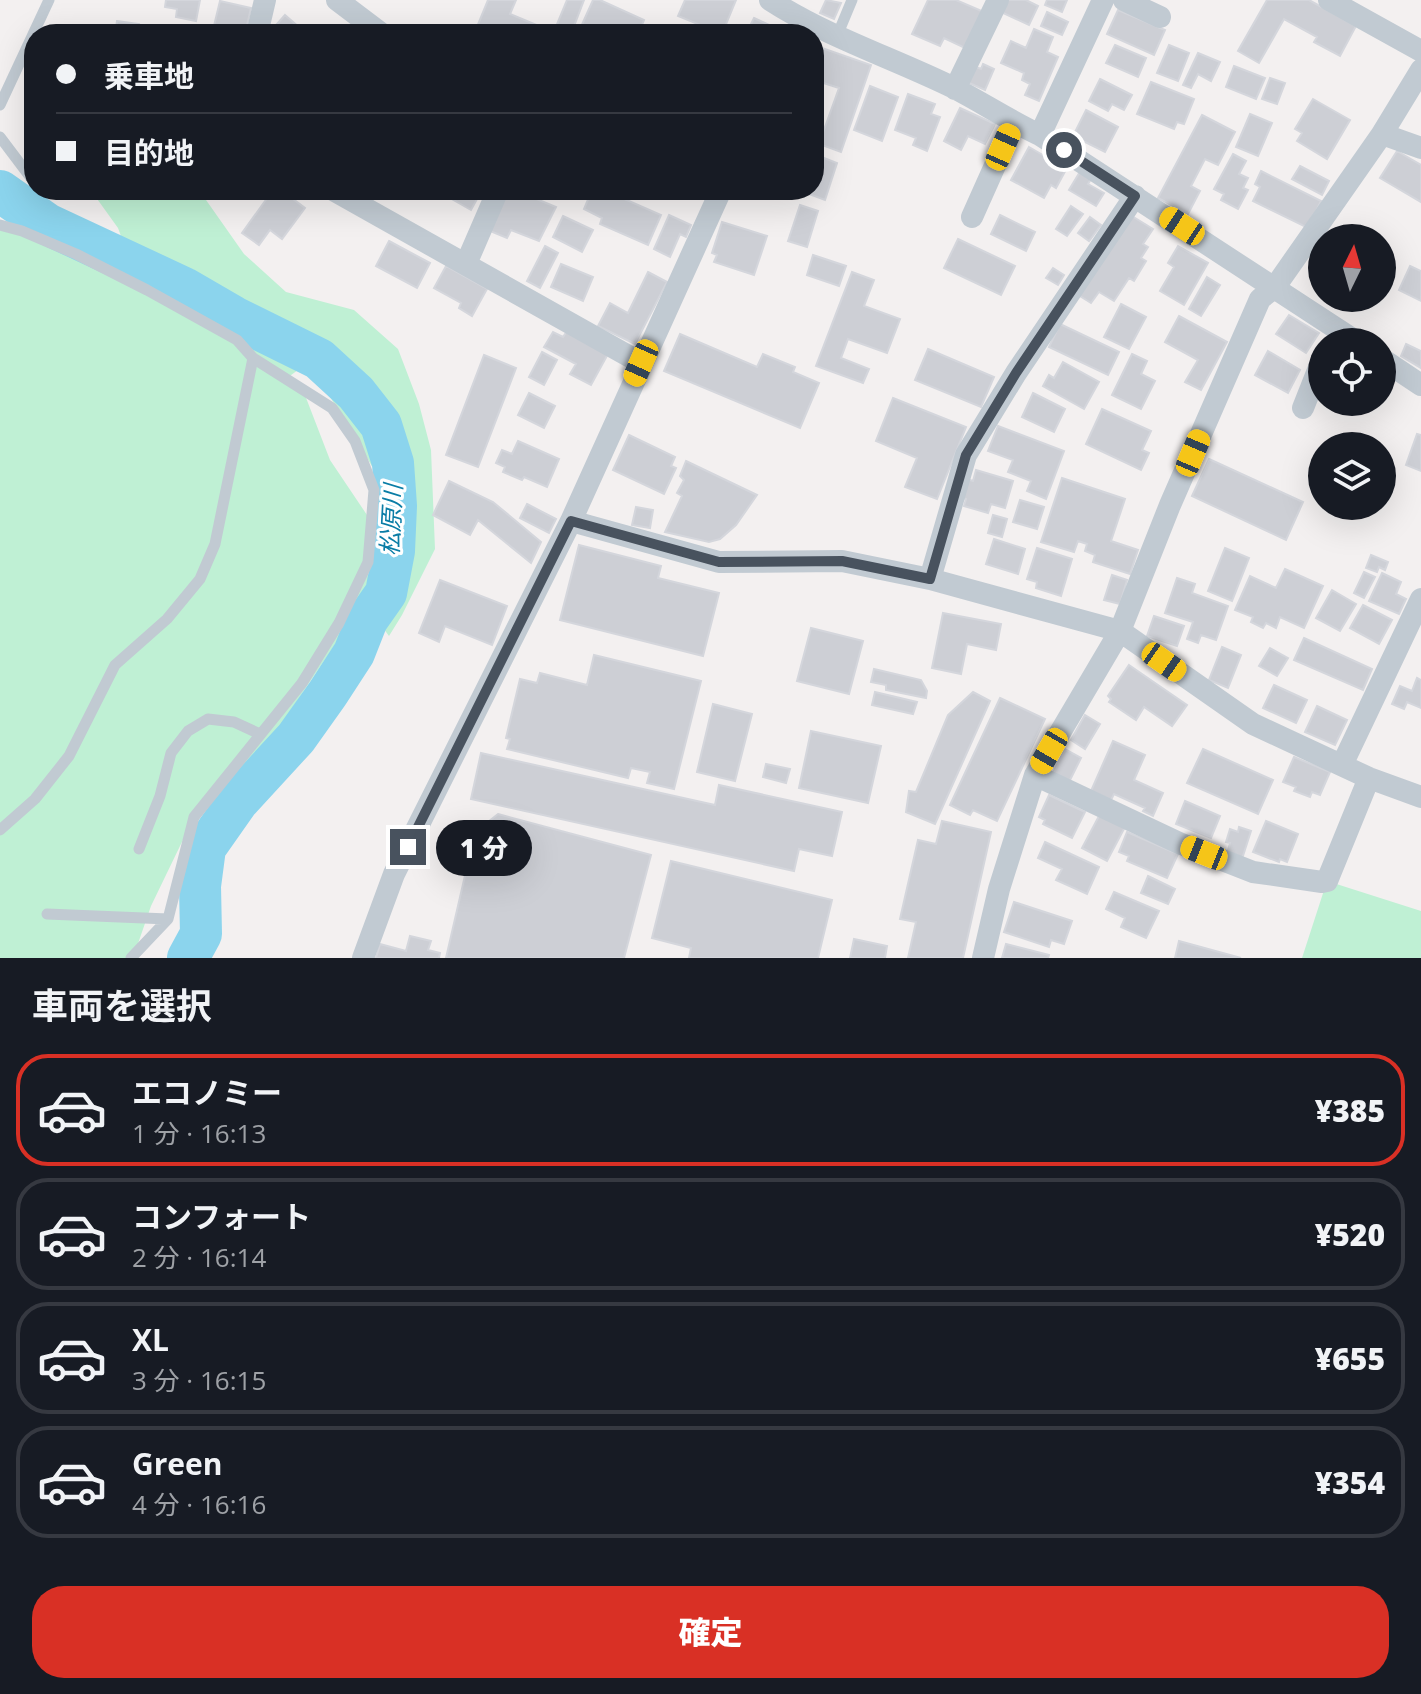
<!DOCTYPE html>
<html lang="ja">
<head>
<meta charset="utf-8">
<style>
	body { margin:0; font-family:"Open Sans","Noto Sans JP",sans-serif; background:#20242c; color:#f1f3f6; height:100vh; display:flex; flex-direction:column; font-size:30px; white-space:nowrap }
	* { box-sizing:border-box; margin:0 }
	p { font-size:26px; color:#9ea1a6 }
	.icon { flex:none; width:44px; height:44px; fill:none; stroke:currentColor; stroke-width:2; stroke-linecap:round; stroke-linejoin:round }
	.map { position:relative; height:958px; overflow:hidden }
	.drawer { display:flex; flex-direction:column; background:#171b24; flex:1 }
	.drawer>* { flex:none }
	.top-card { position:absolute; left:24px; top:24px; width:800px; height:176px; border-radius:32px; box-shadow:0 8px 32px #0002; display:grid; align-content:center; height:176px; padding:0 32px; background:#171b24 }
	.needle { width:52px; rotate:5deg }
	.controls { position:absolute; left:1308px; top:224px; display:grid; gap:16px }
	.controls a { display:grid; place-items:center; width:88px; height:88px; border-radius:50%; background:#171b24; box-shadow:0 8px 32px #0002; font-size:40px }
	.end { position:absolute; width:36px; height:36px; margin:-18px; border:10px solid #48525e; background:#fff; box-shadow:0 0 0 4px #fff }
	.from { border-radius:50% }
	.bubble { position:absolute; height:56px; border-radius:28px; background:#171b24; box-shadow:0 8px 32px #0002; font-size:26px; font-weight:800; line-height:56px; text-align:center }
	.car { position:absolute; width:24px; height:48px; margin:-24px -12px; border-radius:10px; box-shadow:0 0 6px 2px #0007; background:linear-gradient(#f5c518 24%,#345 0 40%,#f5c518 0 76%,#345 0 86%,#f5c518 0) }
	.top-card b { display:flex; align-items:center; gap:28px; height:76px; font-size:30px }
	.top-card b+b { border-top:2px solid #363941 }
	.top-card i { width:20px; height:20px; background:#f1f3f6 }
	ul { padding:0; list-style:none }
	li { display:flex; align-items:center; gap:24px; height:112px; margin:0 16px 12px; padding:0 16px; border:4px solid #363941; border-radius:32px }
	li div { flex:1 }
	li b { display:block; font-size:30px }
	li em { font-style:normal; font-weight:800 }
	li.selected { border-color:#d93025 }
	li>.icon { width:72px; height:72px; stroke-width:1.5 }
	h2 { padding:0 32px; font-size:36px; line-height:96px }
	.action { display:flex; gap:16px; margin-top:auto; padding:16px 32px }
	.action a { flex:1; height:92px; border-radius:32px; background:#d93025; color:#fff; font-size:32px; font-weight:800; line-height:92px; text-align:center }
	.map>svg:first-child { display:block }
	.green { fill:#bff0d4 }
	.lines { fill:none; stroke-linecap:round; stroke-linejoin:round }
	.river { stroke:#8bd4ed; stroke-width:42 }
	.building { fill:#cdcfd5; stroke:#d4d6dc; stroke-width:2 }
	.lane { stroke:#c1cad2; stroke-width:11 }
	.street { stroke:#c1cad2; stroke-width:22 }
	.route { stroke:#48525e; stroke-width:10 }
	.labels { text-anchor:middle; stroke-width:6; stroke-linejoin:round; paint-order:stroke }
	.water-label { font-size:24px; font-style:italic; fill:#0a7da6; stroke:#fff }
</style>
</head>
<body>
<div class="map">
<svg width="1421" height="958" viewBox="0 0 1421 958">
	<rect width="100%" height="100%" fill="#f3f0f0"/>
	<path class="green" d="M96,190H199L244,254L286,292L354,310L398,349L419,404L431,450L435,549L402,615L389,636L372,613L396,506L309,362L287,378L303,390L330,460L367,515L369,594L268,744L194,817L151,906L133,958H0V225L139,285L118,228L95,196Z
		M1327,881L1421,911V958H1302Z"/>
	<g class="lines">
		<path class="river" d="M0,191L47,224L184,288L234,317L319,359L356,393L381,425L393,463L396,506L394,551L386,593L367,620L354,653L328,693L296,738L238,801L205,848L200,886L201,934L188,958"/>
	</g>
	<path class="building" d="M166,0H200L196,21L176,17L177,9L165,7Z
		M488,0H516L510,14L544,28L542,34H494L477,27Z
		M567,0H584L571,34H553Z
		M593,0H600L644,20L642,25L652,30L650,34H592L580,29Z
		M685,0H736L722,34L678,16Z
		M826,0L841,3L834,19L820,13Z
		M928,0H956L984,12L967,49L944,38L940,46L912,34Z
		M1007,0H1026L1038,6L1029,25L1001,12Z
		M1047,0H1067L1062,12L1045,5Z
		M1267,0H1309L1356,26L1340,56L1314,42L1317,37L1284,19L1259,63L1238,51Z
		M220,1L251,8L245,34H212Z
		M1118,10L1165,30L1154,55L1107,34Z
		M1047,12L1068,22L1062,35L1041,26Z
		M285,15L307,34H272L270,32Z
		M754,18L780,30L778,34H734L737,25L748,30Z
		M117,21L139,24L137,34H115Z
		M1034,29L1053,37L1047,52L1058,57L1039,101L1025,95L1030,84L1022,80L1024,73L1001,63L1011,41L1026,48Z
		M1115,45L1146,58L1138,77L1106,63Z
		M1169,45L1189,53L1178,81L1157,73Z
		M819,47L871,65L841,152L819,144L839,88L814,80V59Z
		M1198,53L1220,62L1211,81L1198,74L1191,88L1183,85Z
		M983,64L994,69L985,90L967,82L974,66L981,69Z
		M1234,66L1265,78L1256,99L1226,87Z
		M1270,78L1285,83L1277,104L1262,99Z
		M1100,79L1132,95L1124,110L1112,104L1108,111L1089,101Z
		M1151,82L1194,99L1184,124L1177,122L1174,129L1137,114Z
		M870,86L898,97L882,141L854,130Z
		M908,94L935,104L931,114L940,117L927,151L913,145L916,138L895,130Z
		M1313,99L1350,120L1327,159L1297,141L1302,133L1295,129Z
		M960,108L995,124L985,144L968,136L961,150L944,141Z
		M1086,110L1118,127L1105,152L1073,136Z
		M1250,114L1272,123L1258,156L1236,147Z
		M1202,115L1235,132L1218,165L1205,159L1191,186L1200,191L1188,214L1158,198Z
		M1029,147L1048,158L1052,151L1063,157L1060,162L1068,166L1056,188L1051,185L1044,198L1011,180Z
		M1397,151L1421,165V202L1380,178Z
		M1233,154L1246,161L1239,174L1248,178L1243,188L1248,190L1238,209L1221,200L1224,194L1214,189Z
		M819,156L837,163L825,200L806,193L807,190H814V169Z
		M1300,166L1329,181L1322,195L1292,179Z
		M1081,170L1093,176L1088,184L1104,193L1096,206L1069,190Z
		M1261,171L1321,201L1308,228L1253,201L1260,187L1255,184Z
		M273,190H281L305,208L282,239L270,230L259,245L242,233Z
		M436,190H482L471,210Z
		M506,190H515L556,207L539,241L511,230L507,238L490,231Z
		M592,190H604L661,215L648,245L600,224L602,218L584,209Z
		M800,205L818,211L807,247L788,241Z
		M1071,206L1083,214L1067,236L1056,229Z
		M1127,213L1153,229L1143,244L1148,247L1141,258L1146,261L1134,281L1129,278L1114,301L1099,292L1091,303L1075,293Z
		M669,215L691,225L686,237L680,234L670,257L654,249Z
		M1000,215L1035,232L1026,251L991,234Z
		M563,216L593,230L582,252L553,237Z
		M1090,217L1101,225L1089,241L1078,233Z
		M722,222L767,236L754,275L714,262L717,255L712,253Z
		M958,239L1015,266L1001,295L944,268Z
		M389,241L430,263L417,288L376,266Z
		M545,246L558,253L540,288L527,281Z
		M1178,246L1208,263L1184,305L1160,291L1174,267L1168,263Z
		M813,255L846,266L839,286L807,275Z
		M561,264L593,277L583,301L551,287Z
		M446,266L487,289L472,316L459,308L461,303L434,288Z
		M1410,266L1421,271V301L1399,290Z
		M1053,268L1064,275L1058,285L1046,278Z
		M648,272L667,282L635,344L598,326L610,303L628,313Z
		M852,272L874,280L864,306L900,319L887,353L848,339L841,358L869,369L863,383L816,366Z
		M1207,277L1220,285L1201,316L1189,309Z
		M1121,304L1146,317L1129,349L1104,337Z
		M1289,315L1319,333L1306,353L1276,334Z
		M1179,316L1227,342L1201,390L1185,382L1198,360L1165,342Z
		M1060,324L1119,352L1108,375L1049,347Z
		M567,331L608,354L591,385L570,374L576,364L544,347L553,332L563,337Z
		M680,334L757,367L763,354L795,367L793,372L819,383L800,428L664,371Z
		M1406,344L1421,351V368L1401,356Z
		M928,349L994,377L981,407L915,380Z
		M1268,351L1300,370L1288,393L1255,375Z
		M542,352L557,360L544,385L529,377Z
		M1132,354L1147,361L1141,374L1155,381L1141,409L1112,395Z
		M484,355L516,368L478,467L446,455Z
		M1063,362L1099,382L1084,409L1043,386L1049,375L1054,378Z
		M529,393L555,406L544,428L518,415Z
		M1033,393L1065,409L1054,432L1022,417Z
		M893,398L966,427L937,499L905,487L917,458L876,441Z
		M1336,402H1365L1358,414Z
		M1102,409L1151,431L1142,450L1149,453L1141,470L1086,444Z
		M998,426L1064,451L1046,499L1027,491L1031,481L1008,472L1013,460L988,451Z
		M1417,434L1421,435V471L1406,465Z
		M629,435L675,457L671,466L676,468L664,494L613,470Z
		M518,441L559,459L547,487L524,477L522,480L503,472L505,467L496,463L502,450L512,454Z
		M1209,459L1303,502L1286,540L1192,496Z
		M686,461L757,495L736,525L720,539L709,542L665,532L682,496L677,493L684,480L680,476Z
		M976,470L1013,481L1005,508L991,504L988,513L964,506L966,499L961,498L967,479L973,481Z
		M1062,478L1125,499L1111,541L1138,550L1130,574L1093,562L1095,555L1085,551L1087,544L1078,541L1074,552L1041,542Z
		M449,481L493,502L541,542L531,563L478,520L470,535L433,515Z
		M1020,500L1044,507L1037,529L1013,522Z
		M527,504L556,519L549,533L520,518Z
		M636,507L653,510L650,528L632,525Z
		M993,515L1007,519L1002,537L988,533Z
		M994,539L1025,549L1018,574L986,564Z
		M579,545L661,566L658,578L719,593L703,656L560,620Z
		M1037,548L1072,559L1061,596L1036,588L1037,582L1027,579Z
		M1225,548L1249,558L1232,601L1208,591Z
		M1371,555L1388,562L1385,570L1379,567L1377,572L1366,568Z
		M1285,569L1323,586L1304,628L1280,617L1276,628L1266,623L1263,628L1251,622L1253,617L1235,610L1250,576L1276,588Z
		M1364,572L1375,577L1364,598L1354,593Z
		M1382,573L1401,582L1396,594L1406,599L1399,614L1369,601Z
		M1112,575L1127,580L1120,604L1104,600Z
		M1177,578L1195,584L1192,593L1228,606L1216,640L1201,635L1198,643L1187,639L1193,622L1165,613Z
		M440,580L507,606L492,645L445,626L439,642L419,633Z
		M1332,590L1356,604L1340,631L1316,618Z
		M1363,605L1392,620L1379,644L1350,628Z
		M943,613L1001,624L996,650L967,644L961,674L932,668Z
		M1154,616L1184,626L1177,646L1147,636Z
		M811,628L863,641L849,694L797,681Z
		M1304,638L1372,669L1363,690L1294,660Z
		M1222,647L1241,655L1228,688L1209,680Z
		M1270,648L1288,658L1277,676L1259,666Z
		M594,655L701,681L674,789L647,783L650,772L631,768L628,778L507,749L510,739L506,738L520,679L537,683L540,673L587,685Z
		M1129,665L1187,705L1172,726L1144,707L1136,720L1109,702L1111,699L1108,696Z
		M874,669L921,680L927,691L926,698L886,690V685L871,682Z
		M1417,678L1421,680V708L1407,702L1404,709L1392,704L1400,686L1412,691Z
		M1274,685L1307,700L1296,723L1263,708Z
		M875,692L917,702L913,714L872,705Z
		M973,692L990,701L935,824L906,812L909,791L916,792L948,715Z
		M1000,698L1045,719L997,821L973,810L970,815L950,805Z
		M713,704L752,714L735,781L697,772Z
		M1317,706L1347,720L1335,745L1305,732Z
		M1085,715L1100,724L1085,749L1071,740Z
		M811,731L881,746L868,803L799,788Z
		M1113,741L1145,755L1134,780L1163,793L1153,816L1143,811L1145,808L1114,794L1111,800L1091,791Z
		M1065,749L1081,758L1069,782L1053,773Z
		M1203,749L1273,780L1258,814L1187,783Z
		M481,753L715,805L719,785L842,812L832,856L799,849L794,871L471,799Z
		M1294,757L1330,772L1320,795L1312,792L1310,797L1294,791L1296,787L1283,782Z
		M766,764L790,769L786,783L763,777Z
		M1049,795L1085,812L1072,838L1043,824L1045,820L1039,817Z
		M1185,801L1220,816L1211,838L1176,824Z
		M498,814L651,855L624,958H446L475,832Z
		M1100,814L1125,827L1107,861L1082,848Z
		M942,821L991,832L963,958H908L916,922L900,919L918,840L936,844Z
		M1266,821L1298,834L1287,862L1280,859L1279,862L1253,852Z
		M1239,827L1251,831L1242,859L1227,854L1230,843L1226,842L1230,829L1238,832Z
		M1127,832L1178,854L1167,878L1127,861L1129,856L1119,852Z
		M1045,842L1099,867L1087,894L1056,880L1062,869L1038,858Z
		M671,861L832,900L818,958H689L691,948L652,938Z
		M1148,876L1175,889L1168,904L1141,893Z
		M1114,892L1159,911L1146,938L1121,927L1125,918L1106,909Z
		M1014,902L1072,921L1064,944L1051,940L1049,947L1004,932Z
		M410,936L431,941L428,950L440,953L439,958H376L380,944L406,951Z
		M854,939L887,946L885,958H850Z
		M1179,941L1241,958H1175Z
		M1006,944L1049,955L1048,958H1002Z"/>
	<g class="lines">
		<path class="lane" d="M837,36L852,0
			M0,105L49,0
			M0,137L34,182
			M0,225L22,231L76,254L147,290L237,340L253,358L215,544L200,579L167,619L115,665L69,756L35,799L0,830
			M139,849L160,796L171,753L188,731L208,719L234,722L260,734
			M47,914L168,919
			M131,958L168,919L194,817L302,683L339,623L368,562L374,490L355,441L332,408L253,358"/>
		<path class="street" d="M337,0L382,34
			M770,0C827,37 893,58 954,88C983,103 1010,121 1040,135L1357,342
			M1124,0L1160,17
			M1329,0L1421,51
			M257,34L265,0
			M955,89L998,0
			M1382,134L1421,148
			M1040,135L1103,0
			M333,190L641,363
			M972,217L1014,123
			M466,264L498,190
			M1382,359L1421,385
			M1303,408L1322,360
			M571,521L719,562L842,561L930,579L1120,631L1253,724L1369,778L1421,797
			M930,579L966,455L1016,373L1135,196
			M1342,765L1421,599
			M1035,775L1179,843L1253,872L1322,882L1327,881L1369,778
			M363,958L394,874L571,521L721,190
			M983,958L999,889L1035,775L1120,631L1170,505L1260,299L1275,287L1382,134L1421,70"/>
	</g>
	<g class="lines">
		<path class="route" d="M408,847L571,521L719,562L842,561L930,579L966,455L1016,373L1135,196L1064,150"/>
	</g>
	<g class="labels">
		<g class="water-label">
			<text transform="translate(392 520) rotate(-87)" y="8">松原川</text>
		</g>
	</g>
</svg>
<div class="controls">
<a><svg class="needle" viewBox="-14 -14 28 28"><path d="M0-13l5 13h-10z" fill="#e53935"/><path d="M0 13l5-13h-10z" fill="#9ea1a6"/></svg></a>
<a><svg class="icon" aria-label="locate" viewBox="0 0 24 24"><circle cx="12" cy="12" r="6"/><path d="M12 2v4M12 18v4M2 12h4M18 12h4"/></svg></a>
<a><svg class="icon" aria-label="layers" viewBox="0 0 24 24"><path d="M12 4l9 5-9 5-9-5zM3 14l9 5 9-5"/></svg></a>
</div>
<i class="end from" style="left:1064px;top:150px"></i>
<i class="end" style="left:408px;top:847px"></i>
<div class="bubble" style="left:436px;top:820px;width:96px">1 分</div>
<i class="car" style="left:1003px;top:147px;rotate:24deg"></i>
<i class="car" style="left:1182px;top:226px;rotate:303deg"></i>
<i class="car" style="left:641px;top:363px;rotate:204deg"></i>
<i class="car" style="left:1193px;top:453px;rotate:23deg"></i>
<i class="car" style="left:1164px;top:662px;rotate:125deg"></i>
<i class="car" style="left:1049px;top:751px;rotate:210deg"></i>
<i class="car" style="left:1204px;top:853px;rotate:292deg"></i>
<div class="top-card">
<b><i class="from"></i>乗車地</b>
<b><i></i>目的地</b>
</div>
</div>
<section class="drawer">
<h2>車両を選択</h2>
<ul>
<li class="selected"><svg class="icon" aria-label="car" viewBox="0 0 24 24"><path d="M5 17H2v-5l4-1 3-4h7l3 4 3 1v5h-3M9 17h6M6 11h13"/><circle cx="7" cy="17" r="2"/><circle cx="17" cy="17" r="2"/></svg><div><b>エコノミー</b><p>1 分 · 16:13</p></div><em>¥385</em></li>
<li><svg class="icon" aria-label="car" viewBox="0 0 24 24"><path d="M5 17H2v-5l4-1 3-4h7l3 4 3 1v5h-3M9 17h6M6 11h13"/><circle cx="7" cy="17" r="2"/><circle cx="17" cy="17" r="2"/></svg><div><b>コンフォート</b><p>2 分 · 16:14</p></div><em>¥520</em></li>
<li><svg class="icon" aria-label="car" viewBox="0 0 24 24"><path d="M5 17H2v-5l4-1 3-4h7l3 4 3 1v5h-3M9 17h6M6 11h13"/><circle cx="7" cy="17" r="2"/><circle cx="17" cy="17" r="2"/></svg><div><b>XL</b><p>3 分 · 16:15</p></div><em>¥655</em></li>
<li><svg class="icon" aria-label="car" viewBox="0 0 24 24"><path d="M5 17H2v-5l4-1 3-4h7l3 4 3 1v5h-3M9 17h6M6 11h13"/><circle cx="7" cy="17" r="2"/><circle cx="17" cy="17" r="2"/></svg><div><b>Green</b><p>4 分 · 16:16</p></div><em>¥354</em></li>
</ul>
<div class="action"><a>確定</a></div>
</section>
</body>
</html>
